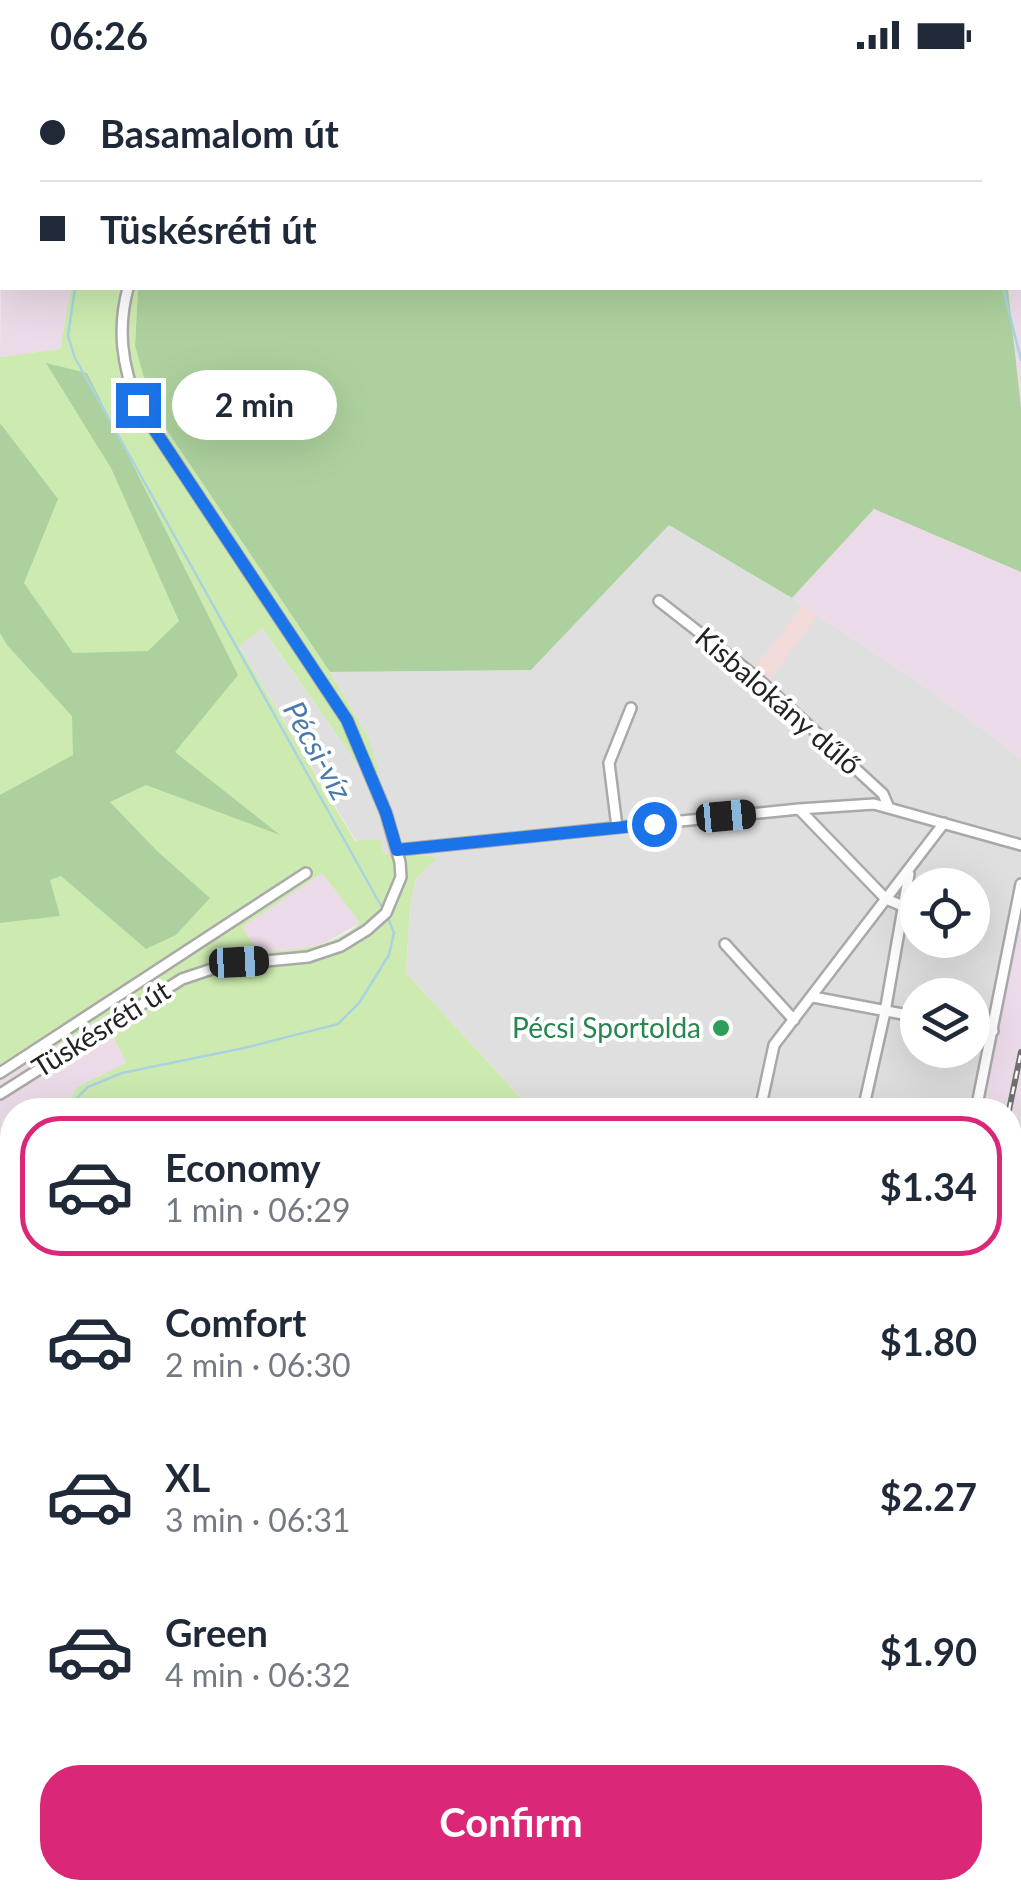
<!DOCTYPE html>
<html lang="en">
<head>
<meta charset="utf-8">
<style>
	body { margin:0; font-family:Lato,sans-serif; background:#f2f2f3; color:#1f2937; height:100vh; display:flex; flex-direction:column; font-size:38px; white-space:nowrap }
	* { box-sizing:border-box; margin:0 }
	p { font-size:32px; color:#747a83 }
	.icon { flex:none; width:55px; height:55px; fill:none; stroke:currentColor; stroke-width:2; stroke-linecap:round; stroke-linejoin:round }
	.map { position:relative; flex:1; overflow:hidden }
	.panel { position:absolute; left:0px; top:1028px; width:1022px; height:802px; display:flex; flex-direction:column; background:#fff; border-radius:40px 40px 0 0; box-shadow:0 10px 40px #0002 }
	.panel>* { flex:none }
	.top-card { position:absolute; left:0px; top:0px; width:1022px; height:220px; box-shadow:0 10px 40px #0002; display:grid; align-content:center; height:220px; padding:0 40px; background:#fff }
	.tools { position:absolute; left:900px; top:798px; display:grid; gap:20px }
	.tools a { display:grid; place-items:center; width:90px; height:90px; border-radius:50%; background:#fff; box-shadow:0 10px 40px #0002; font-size:50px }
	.end { position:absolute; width:45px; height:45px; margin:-22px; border:12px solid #1a73e8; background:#fff; box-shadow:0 0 0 5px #fff }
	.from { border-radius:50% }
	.bubble { position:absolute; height:70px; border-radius:35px; background:#fff; box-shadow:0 10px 40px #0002; font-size:32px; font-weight:700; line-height:70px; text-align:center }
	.car { position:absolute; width:30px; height:60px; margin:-30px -15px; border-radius:12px; box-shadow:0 0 8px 2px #0007; background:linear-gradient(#222 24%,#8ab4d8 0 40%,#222 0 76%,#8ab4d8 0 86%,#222 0) }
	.top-card b { display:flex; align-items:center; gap:35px; height:95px; font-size:38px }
	.top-card b+b { border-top:2px solid #e0e1e3 }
	.top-card i { width:25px; height:25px; background:#1f2937 }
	ul { padding:18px 0 0; list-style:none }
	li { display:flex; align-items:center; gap:30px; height:140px; margin:0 20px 15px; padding:0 20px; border:5px solid transparent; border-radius:40px }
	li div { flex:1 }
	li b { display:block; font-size:38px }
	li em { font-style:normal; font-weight:700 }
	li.active { border-color:#db2777 }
	li>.icon { width:90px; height:90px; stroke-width:1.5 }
	.action { display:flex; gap:20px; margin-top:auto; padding:20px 40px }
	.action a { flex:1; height:115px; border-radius:40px; background:#db2777; color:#fff; font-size:40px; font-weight:700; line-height:115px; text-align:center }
	.status { display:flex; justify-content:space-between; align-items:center; height:70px; padding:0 50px; background:#fff; direction:ltr }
	.status svg { height:28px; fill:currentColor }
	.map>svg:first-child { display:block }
	.residential { fill:#e0dfdf; fill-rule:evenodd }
	.commercial { fill:#f2dad9 }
	.industrial { fill:#ebdbe8 }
	.grass { fill:#cdebb0; fill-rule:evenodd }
	.forest { fill:#add19e }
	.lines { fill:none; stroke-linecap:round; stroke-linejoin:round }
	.stream { stroke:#aad3df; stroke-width:2.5 }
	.minor-casing { stroke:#a9a9a9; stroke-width:14 }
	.major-casing { stroke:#a06b00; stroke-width:16 }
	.minor { stroke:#fff; stroke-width:9 }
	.major { stroke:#fcd6a4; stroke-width:11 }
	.rail-casing { stroke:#707070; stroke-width:6 }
	.rail { stroke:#fff; stroke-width:2.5; stroke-dasharray:8; stroke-linecap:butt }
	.route { stroke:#1a73e8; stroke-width:12 }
	.leisure-dot { fill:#2e9e5b; stroke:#fff; stroke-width:4 }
	.labels { text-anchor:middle; stroke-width:8; stroke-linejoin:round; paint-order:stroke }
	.street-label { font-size:28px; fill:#222; stroke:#fff }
	.leisure-label { font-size:28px; fill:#27864d; stroke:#fff; text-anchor:end }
	.water-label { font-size:30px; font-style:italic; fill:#4a7aab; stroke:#fff }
</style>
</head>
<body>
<div class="status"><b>06:26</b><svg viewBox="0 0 49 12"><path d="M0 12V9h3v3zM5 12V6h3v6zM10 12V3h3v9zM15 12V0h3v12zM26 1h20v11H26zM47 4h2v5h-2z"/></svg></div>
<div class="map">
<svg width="1021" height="1829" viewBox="0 0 1021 1829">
	<rect width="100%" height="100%" fill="#f2efe9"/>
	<path class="residential" d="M669,455L792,528L923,615L1021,688V851L981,1040H532L406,903L410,836L416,809L434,790L432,786L383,784L356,771L239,576L261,557L360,698L378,704L368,667L330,602L531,600ZM918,815H972V870H918ZM918,925H972V980H918Z
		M1021,1028V1829H0V1617L12,1620V1818H1010V1080Z"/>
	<path class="commercial" d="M873,446L826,534L769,611L753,599Z"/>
	<path class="industrial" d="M993,0H1021V338L1008,218H1020V2H993Z
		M2,103V218H71L60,279L0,287Z
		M874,439L1021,502V688L923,615L792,528Z
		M322,803L360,853L323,874L286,882H259L242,857Z
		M1021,851V1028L1010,1080V1040H981Z
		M104,947L126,993L77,1017L65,1040H12V1620L0,1617V1011Z"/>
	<path class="grass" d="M71,218H138L135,276L153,340L330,602L368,667L380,704L360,698L262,558L239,576L355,771L381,769L383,784L432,786L435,790L416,809L410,836L406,903L532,1040H65L77,1017L126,993L104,947L0,1011V287L60,279ZM322,803L360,853C333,878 294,881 259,882L242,857Z"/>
	<path class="forest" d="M0,0H73L2,2L0,93Z
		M260,0H993L258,2Z
		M138,218H1008L1021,338V502L874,439L792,528L669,455L531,600L330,602L153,340L135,276Z
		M46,293L87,303L238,605L175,682L280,765L146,715L110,732L156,780L210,828L176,865L146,879L61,806L50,810L60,846L0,853V725L73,685L72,646L7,575L0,563V353L58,429L24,513L73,583L148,581L179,551L111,398Z"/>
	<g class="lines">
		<path class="stream" d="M182,2L183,0
			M986,2V0
			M75,218L68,266L75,288L384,841
			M1003,218L1021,290
			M69,1040L73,1032L88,1017L122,1003L244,978L338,954L359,933L389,885L394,863L388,848
			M0,1225L12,1213
			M1010,1465L1021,1473"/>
		<defs>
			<path id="minor" d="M234,2L235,0
				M659,531L755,606L883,724L889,738
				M799,739L886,829L903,836
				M617,757L609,693L631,638
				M397,780L799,739L874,734L1021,775
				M725,874L794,950
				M813,927L918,947
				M972,957L993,961
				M0,1003L306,803
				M0,1024L182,909L224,895L308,887L341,876L367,860L386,843L401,807L400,792L386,743L347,650L138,335C122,296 117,259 128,218
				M760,1040L774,975L944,753
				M863,1040L885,942L909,804
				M976,1040L1021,814
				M0,1166L12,1175
				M1010,1202L1021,1203
				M1018,1210L1021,1221
				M1010,1489L1021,1457
				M1010,1538L1021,1543
				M1010,1657L1021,1661
				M1010,1715L1021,1719
				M0,1749L12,1732
				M1010,1794L1021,1798
				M186,1818L201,1829
				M464,1818L477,1829
				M788,1818L840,1829
				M849,1818L888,1829
				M127,1829L136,1818
				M381,1829L395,1818
				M417,1829L420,1818
				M612,1829L619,1818
				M687,1829L690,1818"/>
			<path id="major" d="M1010,1161L1021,1133
				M0,1611L12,1615
				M776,1829L780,1818"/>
		</defs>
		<use href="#minor" class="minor-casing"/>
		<use href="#major" class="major-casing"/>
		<use href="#minor" class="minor"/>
		<use href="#major" class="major"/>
		<defs>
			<path id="rail" d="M1009,1040L1021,982
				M0,1308L12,1315
				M0,1440L12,1442"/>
		</defs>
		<use href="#rail" class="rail-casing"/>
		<use href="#rail" class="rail"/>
	</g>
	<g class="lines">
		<path class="route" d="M138,335L347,650L386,743L397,780L654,754"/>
	</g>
	<circle class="leisure-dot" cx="721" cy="958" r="10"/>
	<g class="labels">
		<g class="street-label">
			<text transform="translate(778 631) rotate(41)" y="10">Kisbalokány dűlő</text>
			<text transform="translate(101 959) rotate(-32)" y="10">Tüskésréti út</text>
		</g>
		<g class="leisure-label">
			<text x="701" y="968">Pécsi Sportolda</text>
		</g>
		<g class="water-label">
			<text transform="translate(317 681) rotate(61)" y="10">Pécsi-víz</text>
		</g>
	</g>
</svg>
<div class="tools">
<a><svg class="icon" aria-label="locate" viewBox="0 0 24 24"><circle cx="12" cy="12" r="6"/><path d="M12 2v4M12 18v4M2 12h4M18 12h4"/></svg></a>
<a><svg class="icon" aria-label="layers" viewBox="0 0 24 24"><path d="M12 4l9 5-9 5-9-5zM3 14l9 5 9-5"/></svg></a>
</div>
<i class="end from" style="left:654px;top:754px"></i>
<i class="end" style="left:138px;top:335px"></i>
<div class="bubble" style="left:172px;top:300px;width:165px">2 min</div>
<i class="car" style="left:726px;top:746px;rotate:85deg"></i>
<i class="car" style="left:239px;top:892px;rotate:87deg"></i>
<div class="top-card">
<b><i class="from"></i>Basamalom út</b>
<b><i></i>Tüskésréti út</b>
</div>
<section class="panel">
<ul>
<li class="active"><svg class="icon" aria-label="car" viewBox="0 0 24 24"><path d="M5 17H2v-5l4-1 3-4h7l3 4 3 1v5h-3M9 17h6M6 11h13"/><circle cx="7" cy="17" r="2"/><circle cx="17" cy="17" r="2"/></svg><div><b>Economy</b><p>1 min · 06:29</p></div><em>$1.34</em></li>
<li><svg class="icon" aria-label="car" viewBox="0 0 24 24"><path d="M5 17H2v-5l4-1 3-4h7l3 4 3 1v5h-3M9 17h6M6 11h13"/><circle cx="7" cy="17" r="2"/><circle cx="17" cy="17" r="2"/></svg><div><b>Comfort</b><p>2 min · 06:30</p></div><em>$1.80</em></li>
<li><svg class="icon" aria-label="car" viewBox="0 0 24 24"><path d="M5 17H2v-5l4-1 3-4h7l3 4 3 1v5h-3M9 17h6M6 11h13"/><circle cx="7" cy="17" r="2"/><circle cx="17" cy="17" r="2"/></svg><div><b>XL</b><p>3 min · 06:31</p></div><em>$2.27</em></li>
<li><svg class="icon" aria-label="car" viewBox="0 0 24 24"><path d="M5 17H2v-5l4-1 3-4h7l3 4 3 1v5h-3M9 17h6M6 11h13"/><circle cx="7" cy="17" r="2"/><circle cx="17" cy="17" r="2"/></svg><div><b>Green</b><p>4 min · 06:32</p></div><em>$1.90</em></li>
</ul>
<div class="action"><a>Confirm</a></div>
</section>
</div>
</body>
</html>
